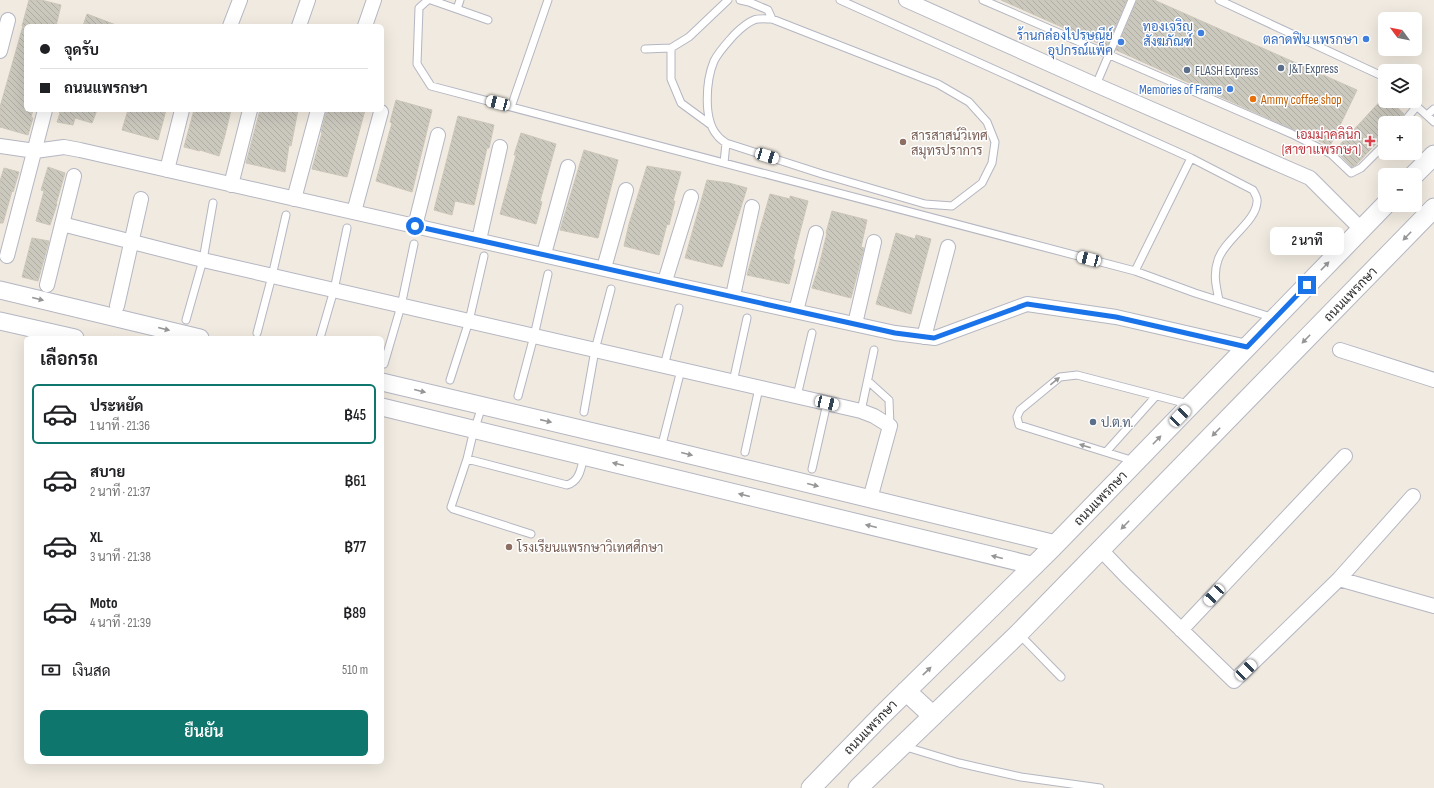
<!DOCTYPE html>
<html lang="th">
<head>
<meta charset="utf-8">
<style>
	body { margin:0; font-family:"Sofia Sans Condensed",Sarabun,sans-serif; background:#f6f6f6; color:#202124; height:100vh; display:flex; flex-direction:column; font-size:15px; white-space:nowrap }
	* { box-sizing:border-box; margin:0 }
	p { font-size:13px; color:#757577 }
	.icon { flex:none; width:22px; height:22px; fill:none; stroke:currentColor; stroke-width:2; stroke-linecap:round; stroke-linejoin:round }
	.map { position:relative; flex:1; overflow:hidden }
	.sheet { position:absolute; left:24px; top:336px; width:360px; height:428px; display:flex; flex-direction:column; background:#fff; border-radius:6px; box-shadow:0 4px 16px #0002 }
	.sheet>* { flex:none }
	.banner { position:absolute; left:24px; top:24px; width:360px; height:88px; border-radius:6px; box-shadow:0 4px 16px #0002; display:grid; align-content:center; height:88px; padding:0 16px; background:#fff }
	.needle { width:26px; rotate:302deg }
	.controls { position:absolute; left:1378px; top:12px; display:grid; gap:8px }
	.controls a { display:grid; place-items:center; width:44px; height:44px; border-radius:6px; background:#fff; box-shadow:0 4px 16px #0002; font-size:20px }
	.end { position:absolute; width:18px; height:18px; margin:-9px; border:5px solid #1a73e8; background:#fff; box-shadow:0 0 0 2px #fff }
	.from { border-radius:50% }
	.bubble { position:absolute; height:28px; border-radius:6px; background:#fff; box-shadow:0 4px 16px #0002; font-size:13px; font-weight:600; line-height:28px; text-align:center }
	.car { position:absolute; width:12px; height:24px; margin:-12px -6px; border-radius:5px; box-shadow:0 0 3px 1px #0007; background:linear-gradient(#fff 24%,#345 0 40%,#fff 0 76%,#345 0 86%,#fff 0) }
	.banner b { display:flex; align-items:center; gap:14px; height:38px; font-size:15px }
	.banner b+b { border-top:1px solid #e0e0e0 }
	.banner i { width:10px; height:10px; background:#202124 }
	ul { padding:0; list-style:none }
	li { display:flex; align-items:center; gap:12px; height:60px; margin:0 8px 6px; padding:0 8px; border:2px solid transparent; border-radius:6px }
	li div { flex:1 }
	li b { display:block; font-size:15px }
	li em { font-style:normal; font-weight:600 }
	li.current { border-color:#0f766e }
	li>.icon { width:36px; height:36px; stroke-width:1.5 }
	h2 { padding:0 16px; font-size:18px; line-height:48px }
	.pay { display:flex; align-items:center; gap:10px; height:44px; padding:0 16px; font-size:15px }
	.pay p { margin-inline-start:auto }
	.primary-button { display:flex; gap:8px; margin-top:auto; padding:8px 16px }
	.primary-button a { flex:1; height:46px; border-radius:6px; background:#0f766e; color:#fff; font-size:16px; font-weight:600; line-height:46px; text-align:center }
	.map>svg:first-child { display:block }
	.building { fill:url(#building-back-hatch); stroke:#ccc6b8 }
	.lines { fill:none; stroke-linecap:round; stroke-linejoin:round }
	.service-casing { stroke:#b4b6c2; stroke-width:9 }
	.minor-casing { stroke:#b4b6c2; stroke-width:16 }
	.tertiary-casing { stroke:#b4b6c2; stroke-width:19 }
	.secondary-casing { stroke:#b4b6c2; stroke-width:21 }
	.service { stroke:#fff; stroke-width:7 }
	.minor { stroke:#fff; stroke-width:14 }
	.tertiary { stroke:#fff; stroke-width:17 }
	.secondary { stroke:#fff; stroke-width:19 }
	.oneway { fill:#969696 }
	.route { stroke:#1a73e8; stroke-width:5 }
	.shop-dot { fill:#3f7fe0; stroke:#fff; stroke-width:1.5 }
	.service-dot { fill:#5c6f8a; stroke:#fff; stroke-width:1.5 }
	.food-dot { fill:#e8710a; stroke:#fff; stroke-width:1.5 }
	.health-dot { fill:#e0444e; stroke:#fff; stroke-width:1.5 }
	.education-dot { fill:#8d6e63; stroke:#fff; stroke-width:1.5 }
	.labels { text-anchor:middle; stroke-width:3; stroke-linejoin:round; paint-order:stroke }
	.shop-label { font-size:13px; fill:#366cbe; stroke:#fff; text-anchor:end }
	.service-label { font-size:13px; fill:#4e5e75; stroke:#fff; text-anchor:start }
	.food-label { font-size:13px; fill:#c56008; stroke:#fff; text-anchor:start }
	.health-label { font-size:13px; fill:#be3a42; stroke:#fff; text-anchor:end }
	.education-label { font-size:13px; fill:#785e54; stroke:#fff; text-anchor:start }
	.street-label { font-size:13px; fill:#2e2e2e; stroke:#fff }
</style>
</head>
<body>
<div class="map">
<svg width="1434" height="788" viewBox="0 0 1434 788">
	<defs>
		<pattern id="building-back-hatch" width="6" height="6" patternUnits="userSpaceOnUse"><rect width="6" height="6" fill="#cbc8be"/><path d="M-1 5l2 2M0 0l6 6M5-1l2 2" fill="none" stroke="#afaca4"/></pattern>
	</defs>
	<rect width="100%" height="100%" fill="#f0eae0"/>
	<path class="building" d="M29,0H41L61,5L56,26H26V110H33L31,117L33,118L28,135L0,127V107L23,26H22Z
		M1001,0H1127L1107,47Z
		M1137,0H1154L1357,90L1330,146L1116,50Z
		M87,14L116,25V26H83Z
		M1385,96V101H1390L1404,114L1395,123H1385V134L1356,165L1352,167L1335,150Z
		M396,100L432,110L412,192L376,181L392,123L390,122Z
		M59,110H97L92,123L75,118L73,125L57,122L60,113L59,112Z
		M128,110H166L158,140L122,130Z
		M194,110H231L225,135L219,156L200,150V151L184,147Z
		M260,110H298L291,146L289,145L285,172L246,163Z
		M327,110H365L347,177L312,169L322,133L321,132Z
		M458,116L494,125L489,148H487L474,205L455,201L452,215L434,210Z
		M521,133L556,144L540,201L542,202L536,224L500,214L516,155H514Z
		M584,150L618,160L598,238L560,230Z
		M647,166L681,172L673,201H675L669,225L667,224L659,255L624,246L629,224Z
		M48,167L65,173L56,204H57L50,225L36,221L44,191L41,190Z
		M4,168L19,172L13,192L12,191L3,223H0V181Z
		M707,180L729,183L747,188L722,267L685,258Z
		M770,194L790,199V196L808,201L793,259L795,260L789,284L747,275Z
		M832,211L867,220L861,247L864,248L851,298L812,288L819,266L827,233H826Z
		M896,233L915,239L916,235L931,239L911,314L876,304Z
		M32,238L49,241L38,281L22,277Z"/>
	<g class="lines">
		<defs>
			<path id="service" d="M428,0L419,8L417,64L431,86L1135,271L1195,293L1274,318
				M431,0L488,20
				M740,0L749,2L768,10L772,19
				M840,0L1191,158L1135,271
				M983,0L1292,134L1331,154L1351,173L1361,168L1385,144
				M1219,0L1382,76L1385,79
				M457,9L460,0
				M671,48V79L681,103L711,125
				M645,49L671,48L689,37L728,0
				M1096,85L1132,0
				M1411,101L1434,122
				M511,107L548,0
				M1427,115L1434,109
				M1403,123L1417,106
				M1191,158L1253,190C1255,194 1258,198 1257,202C1256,222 1224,240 1218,260C1213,274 1216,286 1219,300
				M724,163L726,143C723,141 719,138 717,135C703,119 706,80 714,61C719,51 727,43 734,35C740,29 746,23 754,20C759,18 767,19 772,19L938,84L969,102L987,122L995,142L992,163L982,183L952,206L925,204L822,174L726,143
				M186,320L203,260L213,203
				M257,333L272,276L286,215
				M320,338L334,290L347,228
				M384,364L401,306L414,244
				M664,366L679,308
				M450,380L469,321L484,256
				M868,381L889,400L890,426
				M733,382L747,318
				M518,396L534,336L548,274
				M797,396L812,333
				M861,411L874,350
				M584,412L595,350L611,289
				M661,448L681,370
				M745,452L759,388
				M1106,452L1156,396
				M467,459L473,434L482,406
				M1134,461L1019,425L1017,417L1020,410L1060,377L1077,375L1188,404
				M812,469L827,403
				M531,534L453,509L451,507L467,459L567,485C580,481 581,468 584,456
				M1019,634L1061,677
				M903,746L959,763L1021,777L1100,788"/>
			<path id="minor" d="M906,0L1096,85L1310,178L1361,229
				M230,26L240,0
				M299,26L308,0
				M365,26L374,0
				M0,51L8,20
				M0,146L35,151L64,147L80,150L635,276L895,333L935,338L1027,304L1116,317L1247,347
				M167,170L182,110
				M231,185L250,110
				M294,199L318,110
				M354,212L381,112
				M62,224L203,260L861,411L874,416L890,426L870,499
				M415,226L438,135
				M479,240L500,147
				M544,254L568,167
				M7,256L45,110
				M604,268L626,190
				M665,281L691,197
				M47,285L74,176
				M733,296L752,207
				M117,306L141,199
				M796,311L816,233
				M855,324L874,242
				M924,337L948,247
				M1340,350L1434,380
				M1101,550L1126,576L1234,681L1339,579L1434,606
				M1339,579L1413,496
				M1181,630L1345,456"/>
			<path id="tertiary" d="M0,290L200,338
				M0,321L75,338
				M382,382L661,448L1056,544
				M382,407L1035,566"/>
			<path id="secondary" d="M1414,175L1434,155
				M906,691L933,716
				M811,788L882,715L1052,548L1385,205
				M858,788L1019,633L1434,208"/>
		</defs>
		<use href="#service" class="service-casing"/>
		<use href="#minor" class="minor-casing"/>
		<use href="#tertiary" class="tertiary-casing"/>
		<use href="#secondary" class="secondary-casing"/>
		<use href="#service" class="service"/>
		<use href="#minor" class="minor"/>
		<use href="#tertiary" class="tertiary"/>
		<use href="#secondary" class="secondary"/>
	</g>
	<defs><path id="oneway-solid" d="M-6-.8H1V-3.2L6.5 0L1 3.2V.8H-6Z"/></defs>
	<g class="oneway">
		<use href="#oneway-solid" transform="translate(1407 236) rotate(134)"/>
		<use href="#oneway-solid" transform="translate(1325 266) rotate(-46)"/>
		<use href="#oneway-solid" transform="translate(38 299) rotate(14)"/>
		<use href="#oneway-solid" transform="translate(164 329) rotate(14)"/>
		<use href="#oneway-solid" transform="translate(1306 339) rotate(134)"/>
		<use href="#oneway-solid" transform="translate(1055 381) rotate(-39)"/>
		<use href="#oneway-solid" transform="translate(420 391) rotate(14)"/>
		<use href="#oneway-solid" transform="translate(546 421) rotate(13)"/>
		<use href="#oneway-solid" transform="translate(1216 432) rotate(134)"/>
		<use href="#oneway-solid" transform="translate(1157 440) rotate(-46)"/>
		<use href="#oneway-solid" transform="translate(1085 446) rotate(-163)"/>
		<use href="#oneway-solid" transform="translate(687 454) rotate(14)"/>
		<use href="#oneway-solid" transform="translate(618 464) rotate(-166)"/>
		<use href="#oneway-solid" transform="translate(813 485) rotate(14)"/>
		<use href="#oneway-solid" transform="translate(744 495) rotate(-166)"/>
		<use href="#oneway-solid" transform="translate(1125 525) rotate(134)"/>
		<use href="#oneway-solid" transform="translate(871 526) rotate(-166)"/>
		<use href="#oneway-solid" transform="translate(997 557) rotate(-166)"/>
		<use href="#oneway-solid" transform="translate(927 671) rotate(-44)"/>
	</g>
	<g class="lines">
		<path class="route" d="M415,226L895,333L934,338L1027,304L1116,317L1247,347L1307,285"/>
	</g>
	<g class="shop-dot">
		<circle cx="1201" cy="33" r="4"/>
		<circle cx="1366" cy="39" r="4"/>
		<circle cx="1121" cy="42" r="4"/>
		<circle cx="1230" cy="89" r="4"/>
	</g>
	<g class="service-dot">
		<circle cx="1281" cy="68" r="4"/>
		<circle cx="1187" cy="70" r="4"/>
		<circle cx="1093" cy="422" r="4"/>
	</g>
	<circle class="food-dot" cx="1253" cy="99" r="4"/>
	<path class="health-dot" d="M1368 135h4v4h4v4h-4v4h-4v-4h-4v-4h4z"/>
	<g class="education-dot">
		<circle cx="903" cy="142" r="4"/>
		<circle cx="509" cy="547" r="4"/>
	</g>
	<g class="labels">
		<g class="shop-label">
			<text x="1193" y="31">ทองเจริญ<tspan x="1193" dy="15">สังฆภัณฑ์</tspan></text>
			<text x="1113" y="40">ร้านกล่องไปรษณีย์<tspan x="1113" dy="15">อุปกรณ์แพ็ค</tspan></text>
			<text x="1358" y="44">ตลาดฟิน แพรกษา</text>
			<text x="1222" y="94">Memories of Frame</text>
		</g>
		<g class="service-label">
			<text x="1289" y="73">J&amp;T Express</text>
			<text x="1195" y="75">FLASH Express</text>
			<text x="1101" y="427">ป.ต.ท.</text>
		</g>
		<g class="food-label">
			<text x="1261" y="104">Ammy coffee shop</text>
		</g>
		<g class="health-label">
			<text x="1361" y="139">เอมม่าคลินิก<tspan x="1361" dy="15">(สาขาแพรกษา)</tspan></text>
		</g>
		<g class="education-label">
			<text x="911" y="140">สารสาสน์วิเทศ<tspan x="911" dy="15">สมุทรปราการ</tspan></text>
			<text x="517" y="552">โรงเรียนแพรกษาวิเทศศึกษา</text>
		</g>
		<g class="street-label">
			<text transform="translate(1350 294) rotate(-46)" y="5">ถนนแพรกษา</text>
			<text transform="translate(1100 498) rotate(-46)" y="5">ถนนแพรกษา</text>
			<text transform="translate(870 727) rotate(-46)" y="5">ถนนแพรกษา</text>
		</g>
	</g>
</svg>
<div class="controls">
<a><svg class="needle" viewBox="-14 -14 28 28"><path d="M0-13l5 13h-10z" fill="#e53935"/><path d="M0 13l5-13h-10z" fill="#757577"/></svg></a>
<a><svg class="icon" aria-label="layers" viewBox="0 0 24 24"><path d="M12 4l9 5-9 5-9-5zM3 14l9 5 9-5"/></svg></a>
<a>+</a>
<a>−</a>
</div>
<i class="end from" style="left:415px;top:226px"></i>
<i class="end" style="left:1307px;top:285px"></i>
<div class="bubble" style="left:1270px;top:227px;width:74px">2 นาที</div>
<i class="car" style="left:498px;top:103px;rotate:285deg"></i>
<i class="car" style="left:767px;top:156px;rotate:107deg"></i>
<i class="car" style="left:1089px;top:259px;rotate:285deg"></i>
<i class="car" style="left:827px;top:403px;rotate:103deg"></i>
<i class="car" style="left:1180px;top:416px;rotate:44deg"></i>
<i class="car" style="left:1214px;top:595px;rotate:223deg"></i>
<i class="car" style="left:1246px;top:670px;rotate:46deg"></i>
<div class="banner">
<b><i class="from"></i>จุดรับ</b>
<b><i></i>ถนนแพรกษา</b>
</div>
<section class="sheet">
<h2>เลือกรถ</h2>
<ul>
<li class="current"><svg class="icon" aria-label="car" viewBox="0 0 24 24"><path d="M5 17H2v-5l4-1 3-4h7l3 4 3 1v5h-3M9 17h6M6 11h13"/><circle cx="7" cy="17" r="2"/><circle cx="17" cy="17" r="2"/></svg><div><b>ประหยัด</b><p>1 นาที · 21:36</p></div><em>฿45</em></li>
<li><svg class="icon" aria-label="car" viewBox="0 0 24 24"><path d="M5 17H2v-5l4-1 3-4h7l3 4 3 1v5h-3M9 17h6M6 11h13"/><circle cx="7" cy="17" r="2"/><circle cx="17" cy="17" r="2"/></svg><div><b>สบาย</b><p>2 นาที · 21:37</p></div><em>฿61</em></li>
<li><svg class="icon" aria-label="car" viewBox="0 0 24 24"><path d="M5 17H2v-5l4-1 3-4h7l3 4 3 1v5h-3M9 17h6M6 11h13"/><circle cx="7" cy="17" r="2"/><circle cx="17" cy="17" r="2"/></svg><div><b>XL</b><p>3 นาที · 21:38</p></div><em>฿77</em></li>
<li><svg class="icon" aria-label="car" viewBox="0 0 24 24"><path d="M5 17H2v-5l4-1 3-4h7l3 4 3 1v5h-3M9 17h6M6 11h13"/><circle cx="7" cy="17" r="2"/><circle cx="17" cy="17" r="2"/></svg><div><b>Moto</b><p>4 นาที · 21:39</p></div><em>฿89</em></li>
</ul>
<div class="pay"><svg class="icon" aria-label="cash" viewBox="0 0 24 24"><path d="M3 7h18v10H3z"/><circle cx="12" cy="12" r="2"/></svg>เงินสด<p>510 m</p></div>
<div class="primary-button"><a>ยืนยัน</a></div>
</section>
</div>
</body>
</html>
